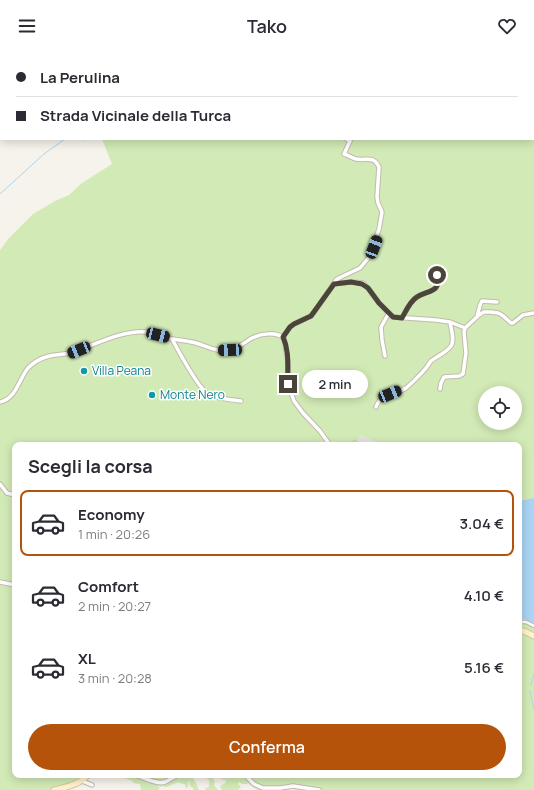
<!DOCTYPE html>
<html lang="it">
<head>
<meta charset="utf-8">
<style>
	body { margin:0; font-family:Manrope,sans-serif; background:#f7f7f7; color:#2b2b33; height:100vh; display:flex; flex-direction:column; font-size:15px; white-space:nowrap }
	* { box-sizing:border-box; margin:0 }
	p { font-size:13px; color:#7c7c81 }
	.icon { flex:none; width:22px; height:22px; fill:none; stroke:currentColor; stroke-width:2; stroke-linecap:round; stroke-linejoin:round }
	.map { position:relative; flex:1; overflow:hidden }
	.drawer { position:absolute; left:12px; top:390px; width:510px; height:336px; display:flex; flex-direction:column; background:#fff; border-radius:8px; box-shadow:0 2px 10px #0003 }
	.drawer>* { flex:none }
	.hud { position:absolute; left:0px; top:0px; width:534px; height:88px; box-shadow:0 2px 10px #0003; display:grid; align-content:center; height:88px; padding:0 16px; background:#fff }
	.fabs { position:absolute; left:478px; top:334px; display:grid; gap:8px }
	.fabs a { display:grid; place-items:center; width:44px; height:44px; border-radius:50%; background:#fff; box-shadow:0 2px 10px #0003; font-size:20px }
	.end { position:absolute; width:18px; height:18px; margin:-9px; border:5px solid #4b4439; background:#fff; box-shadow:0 0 0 2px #fff }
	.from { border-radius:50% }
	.bubble { position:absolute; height:28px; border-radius:14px; background:#fff; box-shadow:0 2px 10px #0003; font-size:13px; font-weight:600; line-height:28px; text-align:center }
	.car { position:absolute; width:12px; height:24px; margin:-12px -6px; border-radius:5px; box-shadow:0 0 3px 1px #0007; background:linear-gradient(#222 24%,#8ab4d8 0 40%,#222 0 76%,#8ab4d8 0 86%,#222 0) }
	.hud b { display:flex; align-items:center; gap:14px; height:38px; font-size:15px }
	.hud b+b { border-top:1px solid #e1e1e2 }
	.hud i { width:10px; height:10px; background:#2b2b33 }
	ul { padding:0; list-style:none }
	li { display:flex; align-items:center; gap:12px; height:66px; margin:0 8px 6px; padding:0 8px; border:2px solid transparent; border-radius:8px }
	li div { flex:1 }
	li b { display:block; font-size:15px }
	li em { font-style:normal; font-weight:600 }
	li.current { border-color:#b45309 }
	li>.icon { width:36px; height:36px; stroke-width:1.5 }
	h2 { padding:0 16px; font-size:18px; line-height:48px }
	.cta { display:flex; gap:8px; margin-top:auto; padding:8px 16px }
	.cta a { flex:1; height:46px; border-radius:24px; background:#b45309; color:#fff; font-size:16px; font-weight:600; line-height:46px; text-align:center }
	header { display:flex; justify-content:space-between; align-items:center; height:52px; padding:0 16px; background:#fff; font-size:18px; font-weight:600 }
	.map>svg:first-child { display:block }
	.residential { fill:#eae5da }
	.green { fill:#d2eab5; fill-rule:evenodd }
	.parking { fill:#e5e3e0 }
	.water { fill:#a9d4f2 }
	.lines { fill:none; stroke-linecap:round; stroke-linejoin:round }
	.stream { stroke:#a9d4f2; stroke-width:1 }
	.pedestrian-casing { stroke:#c2bbae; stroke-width:4.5 }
	.minor-casing { stroke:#c2bbae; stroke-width:5.5 }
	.secondary-casing { stroke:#d6c79b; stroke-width:7 }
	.primary-casing { stroke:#e6c16a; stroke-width:8 }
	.pedestrian { stroke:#fff; stroke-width:2.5 }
	.minor { stroke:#fff; stroke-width:3.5 }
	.secondary { stroke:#fff3cd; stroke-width:5 }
	.primary { stroke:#ffe39c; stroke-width:5.5 }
	.route { stroke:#4b4439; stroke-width:5 }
	.culture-dot { fill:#0f9aa8; stroke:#fff; stroke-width:1.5 }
	.labels { text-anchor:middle; stroke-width:3; stroke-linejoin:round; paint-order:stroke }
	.culture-label { font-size:12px; fill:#0d838f; stroke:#fff; text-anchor:start }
</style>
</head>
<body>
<header><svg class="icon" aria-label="menu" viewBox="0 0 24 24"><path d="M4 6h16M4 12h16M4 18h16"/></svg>Tako<svg class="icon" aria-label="heart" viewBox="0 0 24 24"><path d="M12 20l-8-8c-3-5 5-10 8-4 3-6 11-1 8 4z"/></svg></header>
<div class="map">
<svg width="534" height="738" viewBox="0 0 534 738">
	<rect width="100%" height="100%" fill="#f6f3ec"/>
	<path class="residential" d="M105,0H251V1H106Z"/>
	<path class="green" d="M254,0H534V738H301L292,737L285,738H257L248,731L247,732H242L239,730L238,732L241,735L238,738H221L222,737L220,736L221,733H222L225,731L226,729C223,727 219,727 218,723H519V393H15V723H96L89,725L67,738H0V198L9,186L33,162L55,149L69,143L82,131L112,112L102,87H533V1H253ZM485,341H515V371H485Z
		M114,723H200L193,725L199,738H193V736L190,734L189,730L188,729V735L186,736L185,735L186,733L178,730L167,735L157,734L160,736L158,738H141L140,732L133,731V729Z
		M202,723H214V727H212L215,729L214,733L218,738H206L205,736L209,735V728Z"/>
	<path class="parking" d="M362,383L382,393H359L357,390L359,384Z"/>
	<path class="water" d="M534,446V572L524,567H519V449Z"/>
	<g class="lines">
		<path class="stream" d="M80,87L83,88L86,87
			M0,142L44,102L65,87
			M531,633L534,622
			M530,639L534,658"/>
		<defs>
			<path id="pedestrian" d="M519,570H526L534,574"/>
			<path id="minor" d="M227,0V1
				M397,0L398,1
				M140,1V0
				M192,1V0
				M241,1L242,0
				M402,1V0
				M0,2L1,3
				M533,25H534
				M334,232L351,230L363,231L368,236L379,251L393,265L436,268L450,270L465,276
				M477,265L480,253L482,249L497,250
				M402,266C406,259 410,249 417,245C427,238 442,241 437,223
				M283,285L290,275L294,272L311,264L315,259L336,228L339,226L360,216L370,204L379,177L382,160L378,151L377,145L379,115C373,103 367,109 356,107C352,106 348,103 344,102L350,89L346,87
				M172,287C178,298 198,336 208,342C214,346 233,348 241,349
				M385,304L382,288L381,275L389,261
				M440,337L441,331L444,325L459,324L463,322L466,301L464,280L465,276L479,263L484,260H491L498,261L502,263L511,271H513L523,263L534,261
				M0,350C16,347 19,327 28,316C33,311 39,307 46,305C54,302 62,303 70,301C93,294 121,278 146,280C155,281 163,285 172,287C180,288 188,289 196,291C206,294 215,299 225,299C237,298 243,291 252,286C262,281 276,280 284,286L288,310V332L294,349L303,361L320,379L330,393
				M376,355C382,339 394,344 406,336C411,332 422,321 426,316C428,314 429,311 431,309C437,304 446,301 451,294C455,288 451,277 450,270
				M355,391L356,393
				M0,432L7,441L15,443
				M0,530L15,533
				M128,723H132
				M135,723C143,725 157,733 165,730C170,728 174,724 179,723
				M245,723L254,732L263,736H280L293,734L319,738
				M82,729L92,733"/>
			<path id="secondary" d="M519,578L526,580L534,584
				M54,738C66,735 79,733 88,723"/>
			<path id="primary" d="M14,1L15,0
				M0,19L1,18"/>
		</defs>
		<use href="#pedestrian" class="pedestrian-casing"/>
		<use href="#minor" class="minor-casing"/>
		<use href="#secondary" class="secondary-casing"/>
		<use href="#primary" class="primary-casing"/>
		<use href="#pedestrian" class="pedestrian"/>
		<use href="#minor" class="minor"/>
		<use href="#secondary" class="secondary"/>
		<use href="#primary" class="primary"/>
	</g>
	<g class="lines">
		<path class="route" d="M288,332C287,317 290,300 283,285L290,275L294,272L311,264L334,232L351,230L362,232L368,236L379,251L393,265L402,266C406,259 410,249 417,245C427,238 442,241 437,223"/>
	</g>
	<g class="culture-dot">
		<circle cx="84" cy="319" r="4"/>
		<circle cx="152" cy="343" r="4"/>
	</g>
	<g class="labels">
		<g class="culture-label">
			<text x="92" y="323">Villa Peana</text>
			<text x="160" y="347">Monte Nero</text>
		</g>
	</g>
</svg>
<div class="fabs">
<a><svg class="icon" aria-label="locate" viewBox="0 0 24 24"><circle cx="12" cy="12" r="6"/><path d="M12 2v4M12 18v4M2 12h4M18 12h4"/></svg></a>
</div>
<i class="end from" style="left:437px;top:223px"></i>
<i class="end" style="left:288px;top:332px"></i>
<div class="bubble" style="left:302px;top:318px;width:66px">2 min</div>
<i class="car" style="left:374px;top:195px;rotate:21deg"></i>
<i class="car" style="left:158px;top:283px;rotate:104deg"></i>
<i class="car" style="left:79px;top:298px;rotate:248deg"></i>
<i class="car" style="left:230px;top:298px;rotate:267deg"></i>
<i class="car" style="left:390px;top:342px;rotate:68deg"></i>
<div class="hud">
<b><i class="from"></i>La Perulina</b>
<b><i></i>Strada Vicinale della Turca</b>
</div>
<section class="drawer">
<h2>Scegli la corsa</h2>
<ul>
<li class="current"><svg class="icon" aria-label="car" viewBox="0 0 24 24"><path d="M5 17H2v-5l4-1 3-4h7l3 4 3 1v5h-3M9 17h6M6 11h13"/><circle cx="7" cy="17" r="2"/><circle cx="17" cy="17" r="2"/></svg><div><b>Economy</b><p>1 min · 20:26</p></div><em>3.04 €</em></li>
<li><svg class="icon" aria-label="car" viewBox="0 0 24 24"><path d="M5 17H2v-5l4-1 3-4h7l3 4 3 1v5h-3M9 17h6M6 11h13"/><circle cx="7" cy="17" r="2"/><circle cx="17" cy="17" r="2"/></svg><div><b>Comfort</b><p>2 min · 20:27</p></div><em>4.10 €</em></li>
<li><svg class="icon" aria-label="car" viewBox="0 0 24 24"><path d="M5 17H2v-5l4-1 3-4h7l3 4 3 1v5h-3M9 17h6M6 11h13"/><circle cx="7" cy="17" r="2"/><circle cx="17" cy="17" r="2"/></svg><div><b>XL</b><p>3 min · 20:28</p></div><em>5.16 €</em></li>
</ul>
<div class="cta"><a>Conferma</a></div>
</section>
</div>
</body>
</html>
